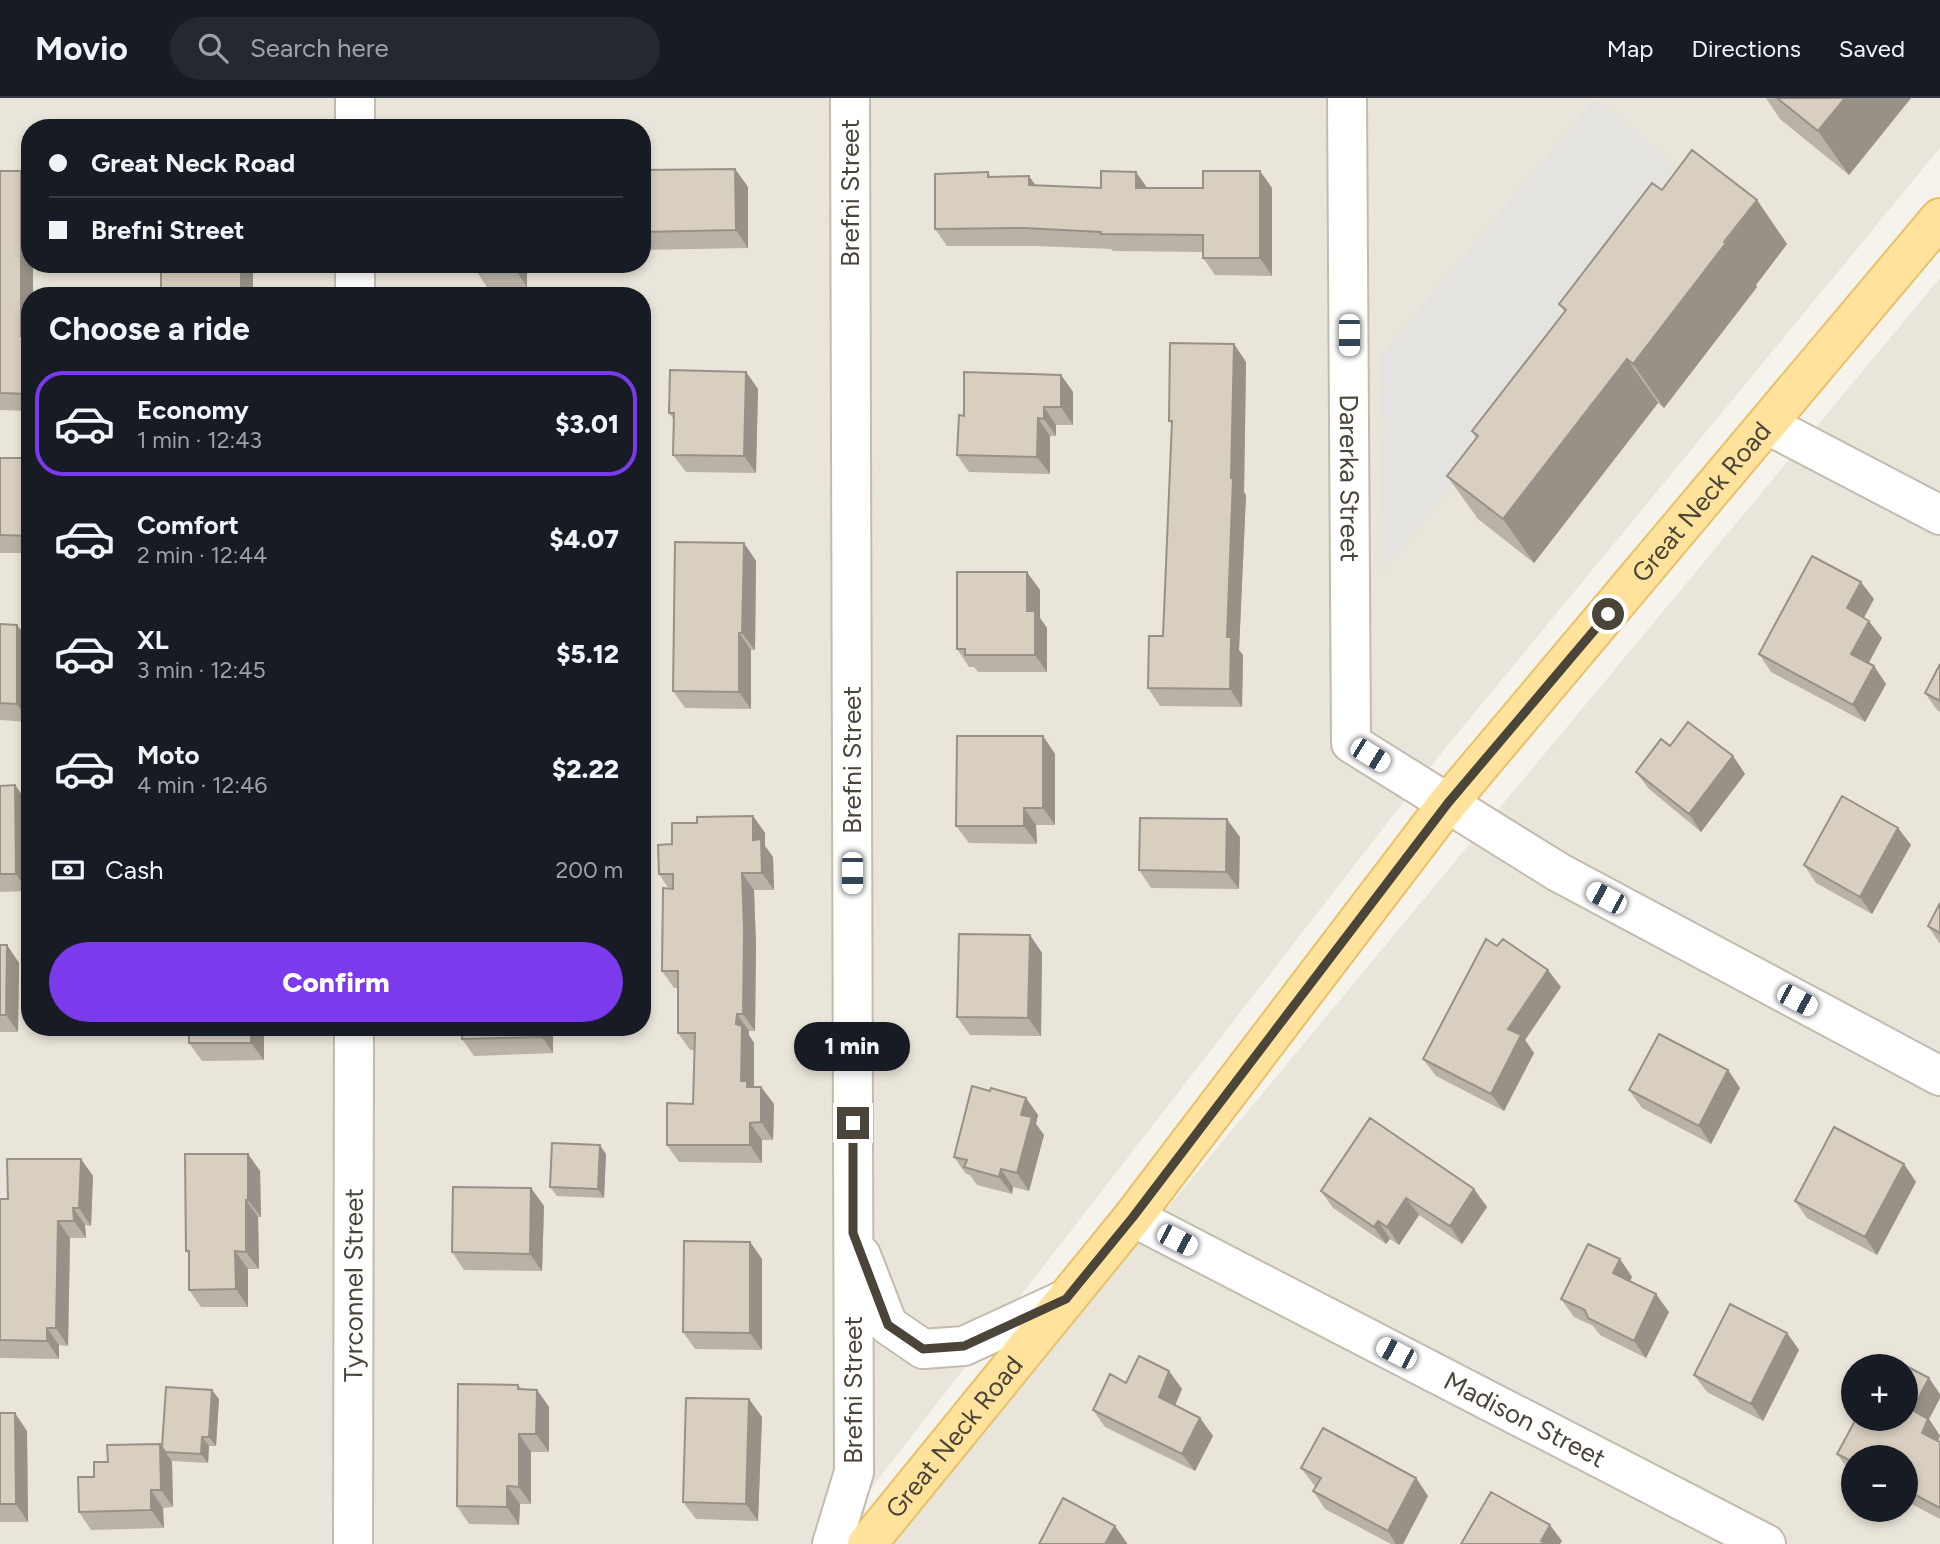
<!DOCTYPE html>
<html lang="en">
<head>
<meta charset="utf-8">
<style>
	body { margin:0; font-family:Figtree,sans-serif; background:#242831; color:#f1f3f6; height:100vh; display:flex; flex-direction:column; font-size:26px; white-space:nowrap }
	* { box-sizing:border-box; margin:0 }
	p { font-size:23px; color:#9ea1a6 }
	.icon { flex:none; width:38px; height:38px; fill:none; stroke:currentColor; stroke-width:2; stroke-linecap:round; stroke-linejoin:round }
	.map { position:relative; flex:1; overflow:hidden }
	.details { position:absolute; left:21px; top:189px; width:630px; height:749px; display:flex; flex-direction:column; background:#171b24; border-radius:28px; box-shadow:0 4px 10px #0003 }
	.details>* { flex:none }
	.hud { position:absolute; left:21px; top:21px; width:630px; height:154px; border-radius:28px; box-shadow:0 4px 10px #0003; display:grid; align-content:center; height:154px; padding:0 28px; background:#171b24 }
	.tools { position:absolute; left:1841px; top:1256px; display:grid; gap:14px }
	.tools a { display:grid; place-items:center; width:77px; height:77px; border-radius:50%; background:#171b24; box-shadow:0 4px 10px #0003; font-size:35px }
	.end { position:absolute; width:32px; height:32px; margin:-16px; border:9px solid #4b4439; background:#fff; box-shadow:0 0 0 4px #fff }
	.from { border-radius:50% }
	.bubble { position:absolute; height:49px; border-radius:24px; background:#171b24; box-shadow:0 4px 10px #0003; font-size:23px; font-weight:800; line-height:49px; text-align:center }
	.car { position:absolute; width:21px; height:42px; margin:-21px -10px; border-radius:9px; box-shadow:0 0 5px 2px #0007; background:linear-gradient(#fff 24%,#345 0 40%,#fff 0 76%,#345 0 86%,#fff 0) }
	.hud b { display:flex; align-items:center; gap:24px; height:66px; font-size:26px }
	.hud b+b { border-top:2px solid #363941 }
	.hud i { width:18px; height:18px; background:#f1f3f6 }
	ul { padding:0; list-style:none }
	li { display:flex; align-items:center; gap:21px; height:105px; margin:0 14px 10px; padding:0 14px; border:4px solid transparent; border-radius:28px }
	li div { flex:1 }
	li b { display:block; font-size:26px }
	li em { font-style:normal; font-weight:800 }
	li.active { border-color:#7c3aed }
	li>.icon { width:63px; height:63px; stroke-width:1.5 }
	h2 { padding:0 28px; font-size:32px; line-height:84px }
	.pay { display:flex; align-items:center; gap:18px; height:77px; padding:0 28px; font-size:26px }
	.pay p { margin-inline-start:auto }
	.button { display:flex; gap:14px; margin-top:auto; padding:14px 28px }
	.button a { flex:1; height:80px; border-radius:42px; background:#7c3aed; color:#fff; font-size:28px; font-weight:800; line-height:80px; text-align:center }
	header { display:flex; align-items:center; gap:42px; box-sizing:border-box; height:98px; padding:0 35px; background:#171b24; border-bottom:2px solid #363941 }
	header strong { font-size:33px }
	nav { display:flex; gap:38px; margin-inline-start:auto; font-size:24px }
	.search { width:490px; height:63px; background:#242831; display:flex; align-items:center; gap:18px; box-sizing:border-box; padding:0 24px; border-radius:38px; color:#9ea1a6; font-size:26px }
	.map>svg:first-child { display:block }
	.residential { fill:#eae5da; fill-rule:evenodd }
	.parking { fill:#e5e3e0 }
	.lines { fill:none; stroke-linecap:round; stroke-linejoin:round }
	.minor-casing { stroke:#c2bbae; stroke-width:42 }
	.major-casing { stroke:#e6c16a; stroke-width:42 }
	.minor { stroke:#fff; stroke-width:38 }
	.major { stroke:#ffe39c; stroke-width:38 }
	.wall { fill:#bab2a6 }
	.shaded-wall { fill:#979187 }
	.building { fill:#d8cfc1; stroke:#979187; stroke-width:2 }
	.route { stroke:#4b4439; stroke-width:9 }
	.labels { text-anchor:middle; stroke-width:7; stroke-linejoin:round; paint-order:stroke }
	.street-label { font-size:26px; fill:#4b4439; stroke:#fff }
</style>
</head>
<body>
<header>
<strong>Movio</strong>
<div class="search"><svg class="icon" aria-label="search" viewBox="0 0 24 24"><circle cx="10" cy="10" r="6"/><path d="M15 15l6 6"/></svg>Search here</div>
<nav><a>Map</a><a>Directions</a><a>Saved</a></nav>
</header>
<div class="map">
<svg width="1940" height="1446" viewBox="0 0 1940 1446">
	<rect width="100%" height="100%" fill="#f6f3ec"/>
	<path class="residential" d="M0,0H1940V50L1443,653L828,1446H0ZM30,30H642V166H30ZM30,198H642V929H30Z
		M1940,180V1446H888ZM1853,1269H1906V1321H1853ZM1853,1360H1906V1412H1853Z"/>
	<path class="parking" d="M1596,0L1695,85L1383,474L1380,259Z"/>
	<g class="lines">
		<defs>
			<g id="minor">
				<path id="s1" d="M1347,0L1351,645L1558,774L1940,978"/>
				<path d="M355,30V0"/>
				<path d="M355,198V166"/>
				<path d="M1768,327L1940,417"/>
				<path id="s2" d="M1133,1119L1766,1446"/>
				<path d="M861,1157L888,1227L923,1251L964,1248L1066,1201"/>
				<path id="s3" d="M353,1446L354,929"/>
				<path d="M832,1446L854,1374L850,0"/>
			</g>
			<g id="major">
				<path id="s4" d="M867,1446L1133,1119L1448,705L1940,120"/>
			</g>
		</defs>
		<use href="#minor" class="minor-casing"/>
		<use href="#major" class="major-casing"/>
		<use href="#minor" class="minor"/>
		<use href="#major" class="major"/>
	</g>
	<path class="wall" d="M1766,0H1911L1849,77L1780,21Z
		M735,71L748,89V150L642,152V72Z
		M0,73L30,198V313L0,312Z
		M1260,73L1272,90V178L1215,177L1203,160V154L1113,153L1111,151L1036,148H947L935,131L988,74L991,79L1036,87L1101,90H1203Z
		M1662,92L1757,102L1787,146L1756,187L1757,189L1664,310L1658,305L1534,465L1478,421L1447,378L1476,340L1472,333L1565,214L1559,206Z
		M161,166H253V198H164L161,194Z
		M475,166H527V189H487L475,171Z
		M1234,246L1246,264L1244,394L1246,397L1239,552L1243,557L1242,609L1160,608L1148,590L1163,538L1172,326L1169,323Z
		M746,274L758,291L756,375L686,374L673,357L674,322L669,315Z
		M1061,277L1073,294V327H1056V338H1050V376L969,374L957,357L964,318Z
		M0,360H30V455H0Z
		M744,445L756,463L755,552H751V611L685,610L673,593Z
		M1040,492V520L1047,530V574H978L974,569H969L957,551Z
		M1874,501L1864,520L1882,540L1868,565L1874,568L1886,586L1865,624L1771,574L1759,556Z
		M0,526L30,544L29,624L0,622Z
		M1940,566V614L1937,612L1925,595Z
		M1043,638L1055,656V727H1036L1037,746L969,745L956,728Z
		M1670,648L1733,658L1745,676L1701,734L1649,691L1636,674Z
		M0,688L28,705V793L0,794Z
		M753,718L765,735V748L773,759L774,792H754L756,847L755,933H749V937L754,945V989H761L774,1006L773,1042H762V1065L679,1064L667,1047L693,1006L694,952H690L678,935V890H674L662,873L669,791L659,776L672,746L697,725Z
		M1898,730L1911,747L1872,816L1816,785L1804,767Z
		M1240,739L1239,791L1151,790L1139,772Z
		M1940,805V846L1928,828Z
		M1030,837L1042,855L1041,938L970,937L957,919Z
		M0,847H7L19,865L18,934H0Z
		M1561,889L1525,942L1534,955L1504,1013L1436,978L1423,961Z
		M189,929H264V962L202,963L189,945Z
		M553,929V955L474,958L462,941Z
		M1728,972L1740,990L1711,1046L1642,1010L1629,992Z
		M990,993L1026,1000L1038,1017L1036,1026L1044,1037L1029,1093L1013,1089L1012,1096L977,1087L970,1077L966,1076L954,1059Z
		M248,1056L260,1073L261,1119H258L259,1171H248V1209H201L189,1192V1157L186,1153Z
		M606,1056L604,1100L557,1098L550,1089Z
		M81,1061L93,1078L91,1128L85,1127L86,1140H70L68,1248L59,1247V1261L0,1260V1101H8Z
		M1904,1066L1916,1084L1877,1157L1807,1120L1795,1103Z
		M531,1090L544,1108L542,1173L464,1172L452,1154Z
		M1474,1091L1487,1109L1462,1146L1419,1117L1399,1147L1390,1141L1386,1146L1333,1110L1321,1093Z
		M750,1144L762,1161V1252L695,1251L683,1234Z
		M1620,1161L1632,1179L1630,1183L1669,1214L1646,1260L1600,1237L1593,1228L1574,1219L1561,1201Z
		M1787,1235L1799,1252L1763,1323L1707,1294L1694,1277Z
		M1169,1273L1182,1291L1175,1307L1200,1320L1213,1338L1195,1373L1105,1329L1093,1312L1126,1285Z
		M518,1287L522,1291L537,1292L549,1309V1354H531V1406H520L519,1427L469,1426L457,1408Z
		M1940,1296V1300L1929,1321L1940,1338L1938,1343L1940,1344V1421L1906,1403V1360H1853V1376L1850,1374L1837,1356Z
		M219,1301L216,1348H209L208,1365L172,1363L173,1409L163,1410L164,1430L91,1432L79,1414L94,1379L108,1364L162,1349Z
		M749,1301L762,1319L758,1423L696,1421L683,1404Z
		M0,1315L27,1333L28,1424H0Z
		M1301,1370L1416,1380L1428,1398L1403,1446H1391L1325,1411L1313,1393L1316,1389L1314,1387Z"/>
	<path class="shaded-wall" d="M1845,0H1911L1849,77L1818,33Z
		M735,71L748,89V150L736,132Z
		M21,73L30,86V166H33V198H30V251L21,238Z
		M1260,73L1272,90V178L1260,160Z
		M1136,74L1148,91L1136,90Z
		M1029,78L1041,95L1029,87Z
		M1757,102L1787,146L1756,187L1757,189L1664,310L1633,266Z
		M241,166H253V198H244L241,193Z
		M515,166H527V189L515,171Z
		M1234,246L1246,264L1244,394L1246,397L1239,552L1243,557L1242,609L1230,591L1227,539Z
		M1627,261L1658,305L1534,465L1503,421Z
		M746,274L758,291L756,375L744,358Z
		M1061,277L1073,294V327L1061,309Z
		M1044,309L1056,327V338L1044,321Z
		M1038,320L1050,338V376L1037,359Z
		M744,445L756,463L755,552L742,535Z
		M1027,474L1040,492V520L1047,530V574L1035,557L1027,513Z
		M1861,484L1874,501L1859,528L1847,510Z
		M1869,523L1882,540L1864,574L1851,556Z
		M17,527L30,544L29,624L17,606Z
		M739,535L751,552V611L739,594Z
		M1874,568L1886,586L1865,624L1853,607Z
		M1043,638L1055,656V727L1043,710Z
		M1733,658L1745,676L1701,734L1689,716Z
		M15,687L28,705V793L16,776Z
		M1024,710L1036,727L1037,746L1024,728Z
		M753,718L765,735V748L773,759L774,792L762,775L753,742Z
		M1227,721L1240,739L1239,791L1226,774Z
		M1898,730L1911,747L1872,816L1860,799Z
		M742,775L754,792L756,847L755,933L743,916Z
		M1030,837L1042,855L1041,938L1028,920Z
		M7,847L19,865L18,934L6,917Z
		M1548,872L1561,889L1525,942L1534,955L1504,1013L1491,996L1508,931Z
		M737,916L749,933V937L754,945V993L759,1001L741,983L736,926Z
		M251,929H264V962L251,945Z
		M542,929H553V955L542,939Z
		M1728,972L1740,990L1711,1046L1699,1028Z
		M761,989L774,1006L773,1042L761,1024Z
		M1026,1000L1038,1017L1036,1026L1044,1037L1029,1093L1017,1075L1021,1017Z
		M750,1025L762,1042V1065L750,1047Z
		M600,1047L606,1056L604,1100L598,1091Z
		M248,1056L260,1073L261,1119L248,1102Z
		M81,1061L93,1078L91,1128L79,1110Z
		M1904,1066L1916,1084L1877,1157L1865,1139Z
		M1001,1071L1013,1089L1012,1096L999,1079Z
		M531,1090L544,1108L542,1173L530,1156Z
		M1474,1091L1487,1109L1462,1146L1450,1128Z
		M1406,1100L1419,1117L1399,1147L1387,1129Z
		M246,1102L258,1119L259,1171L246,1154Z
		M73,1110L85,1127L86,1140L74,1123Z
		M58,1123L70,1140L68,1248L56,1230Z
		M1378,1123L1390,1141L1386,1146L1374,1129Z
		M750,1144L762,1161V1252L750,1235Z
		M235,1153L248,1171V1209L236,1191Z
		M1620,1161L1632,1179L1625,1193L1613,1175Z
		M1656,1196L1669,1214L1646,1260L1634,1243Z
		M47,1230L59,1247V1261L47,1243Z
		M1787,1235L1799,1252L1763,1323L1751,1306Z
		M1169,1273L1182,1291L1171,1317L1159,1299Z
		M1929,1280L1940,1296V1300L1929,1321L1940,1338L1934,1352L1922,1335L1912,1312Z
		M212,1292L219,1301L216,1348L209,1339Z
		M537,1292L549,1309V1354L536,1336Z
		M749,1301L762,1319L758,1423L746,1406Z
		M15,1315L27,1333L28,1424L16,1406Z
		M1200,1320L1213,1338L1195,1373L1182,1356Z
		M519,1336L531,1354V1406L519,1389Z
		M202,1339L209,1348L208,1365L201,1356Z
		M160,1346L172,1364L173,1409L161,1392Z
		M1416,1380L1428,1398L1403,1446H1396L1388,1433Z
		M507,1388L520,1406L519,1427L507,1409Z
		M151,1392L163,1410L164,1430L151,1412Z
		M1550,1427L1562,1443L1560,1446H1544L1541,1443Z
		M1115,1428L1127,1445V1446H1105Z"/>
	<path class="building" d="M1777,0H1845L1818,33Z
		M1692,52L1757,102L1724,144L1726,145L1633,266L1627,261L1503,421L1447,378L1478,338L1472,333L1566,212L1559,206L1652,85L1662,92Z
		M735,71L736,132L642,134V72Z
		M0,73H21V238H30V296L0,295Z
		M1101,73L1136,74V90H1203V73H1260V160H1203V137L1101,136V134L1024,130L935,131V76L988,74V79L1029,78V87L1101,90Z
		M161,166H241V193L161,194Z
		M475,166H515V171H475Z
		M1170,245L1234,246L1231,380H1233L1227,539H1231L1230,591L1148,590L1149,538H1163L1172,323H1169Z
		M670,272L746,274L744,358L673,357L674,315H669Z
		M964,274L1061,277V309H1044V321L1038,320L1037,359L957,357L959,317L964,318Z
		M0,360H30V438L0,437Z
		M675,444L744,445L742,535H739V594L673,593Z
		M1812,458L1861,484L1847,510L1869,523L1851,556L1874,568L1853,607L1759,556Z
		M957,474H1027V513H1035V557H965V551H957Z
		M0,526L17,527V606L0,605Z
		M1940,566V603L1925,595Z
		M1688,624L1733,658L1689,716L1636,674L1661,641L1670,648Z
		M957,638H1043V710H1024V728H956Z
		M15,687L16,776H0V688Z
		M1842,698L1898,730L1860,799L1804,767Z
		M753,718V742L761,741L762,775H742L744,830L743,916H737L736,926L742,928L741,983H747V989H761V1024L750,1025V1047H667V1005L693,1006L695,935H678V873H662L663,790L673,791V776H659L658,747L672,746V725H697V719Z
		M1140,720L1227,721L1226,774L1139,772Z
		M1940,805V835L1928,828Z
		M959,836L1030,837L1028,920L957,919Z
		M1486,841L1497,848L1503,841L1548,872L1508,931L1521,937L1491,996L1423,961Z
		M0,847H7L6,917H0Z
		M189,929H251V945H189Z
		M462,929H542V939L462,941Z
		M1659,936L1728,972L1699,1028L1629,992Z
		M972,988L990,993L991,990L1026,1000L1021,1017L1032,1019L1017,1075L1001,1071L999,1079L964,1069L967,1062L954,1059Z
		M1370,1020L1474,1091L1450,1128L1406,1100L1387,1129L1378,1123L1374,1129L1321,1093Z
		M1834,1029L1904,1066L1865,1139L1795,1103Z
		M552,1045L600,1047L598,1091L550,1089Z
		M185,1056H248V1102H246V1154L235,1153L236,1191L189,1192V1153H186Z
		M7,1061H81L79,1110H73L74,1123H58L56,1230H47V1243L0,1242V1101H8Z
		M453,1089L531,1090L530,1156L452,1154Z
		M684,1143L750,1144V1235L683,1234Z
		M1588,1146L1620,1161L1613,1175L1656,1196L1634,1243L1588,1220L1585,1212L1561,1201Z
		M1730,1206L1787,1235L1751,1306L1694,1277Z
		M1139,1258L1169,1273L1159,1299L1200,1320L1182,1356L1093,1312L1110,1276L1126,1285Z
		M1893,1261L1929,1280L1912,1312L1928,1321L1922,1335L1940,1344V1410L1906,1392V1360H1853V1364L1837,1356L1856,1321H1906V1269H1888Z
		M458,1286L518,1287V1291L537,1292L536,1336H519V1389L507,1388V1409L457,1408Z
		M166,1289L212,1292L209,1339H202L201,1356L165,1354L162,1349Z
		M686,1300L749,1301L746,1406L683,1404Z
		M0,1315H15L16,1406H0Z
		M1323,1330L1416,1380L1388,1433L1313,1393L1321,1380L1301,1370Z
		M160,1346L161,1392H151V1412L79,1414L78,1379H94V1364H108L107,1347Z
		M1491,1394L1550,1427L1541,1443L1547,1446H1461Z
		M1063,1400L1115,1428L1105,1446H1039Z"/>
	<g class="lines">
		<path class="route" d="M853,1025V1135L888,1227L923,1251L964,1248L1066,1201L1133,1119L1448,705L1608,516"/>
	</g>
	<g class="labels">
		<g class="street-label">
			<text transform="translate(850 95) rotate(-90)" y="9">Brefni Street</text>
			<text dy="9" stroke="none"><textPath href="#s1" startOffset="380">Darerka Street</textPath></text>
			<text dy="9" stroke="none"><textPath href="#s4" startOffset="1335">Great Neck Road</textPath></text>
			<text transform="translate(852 662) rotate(-90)" y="9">Brefni Street</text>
			<text dy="9" stroke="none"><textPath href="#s3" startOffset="259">Tyrconnel Street</textPath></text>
			<text transform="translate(853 1292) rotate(-90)" y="9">Brefni Street</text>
			<text dy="9" stroke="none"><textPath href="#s2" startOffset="441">Madison Street</textPath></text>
			<text dy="9" stroke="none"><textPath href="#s4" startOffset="138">Great Neck Road</textPath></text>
		</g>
	</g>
</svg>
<div class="tools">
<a>+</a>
<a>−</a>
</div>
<i class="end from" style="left:1608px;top:516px"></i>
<i class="end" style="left:853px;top:1025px"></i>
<div class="bubble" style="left:794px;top:924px;width:116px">1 min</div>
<i class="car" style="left:1349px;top:237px;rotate:180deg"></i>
<i class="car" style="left:1370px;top:657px;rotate:122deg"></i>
<i class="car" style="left:852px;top:775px;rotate:180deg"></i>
<i class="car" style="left:1606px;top:800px;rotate:298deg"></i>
<i class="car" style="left:1797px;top:902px;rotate:118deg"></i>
<i class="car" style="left:1177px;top:1142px;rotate:117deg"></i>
<i class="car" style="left:1396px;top:1255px;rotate:297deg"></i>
<div class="hud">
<b><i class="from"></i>Great Neck Road</b>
<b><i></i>Brefni Street</b>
</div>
<section class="details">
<h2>Choose a ride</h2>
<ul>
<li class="active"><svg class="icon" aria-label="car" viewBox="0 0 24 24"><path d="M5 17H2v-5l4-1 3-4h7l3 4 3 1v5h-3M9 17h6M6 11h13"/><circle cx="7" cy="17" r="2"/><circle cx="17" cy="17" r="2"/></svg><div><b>Economy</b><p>1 min · 12:43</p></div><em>$3.01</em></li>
<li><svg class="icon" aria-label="car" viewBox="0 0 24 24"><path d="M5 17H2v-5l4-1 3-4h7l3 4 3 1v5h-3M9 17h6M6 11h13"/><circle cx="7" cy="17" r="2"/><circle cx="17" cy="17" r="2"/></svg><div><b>Comfort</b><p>2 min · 12:44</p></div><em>$4.07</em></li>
<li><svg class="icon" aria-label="car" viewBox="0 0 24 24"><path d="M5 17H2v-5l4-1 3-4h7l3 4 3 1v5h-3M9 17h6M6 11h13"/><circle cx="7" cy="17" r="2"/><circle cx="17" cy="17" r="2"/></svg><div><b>XL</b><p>3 min · 12:45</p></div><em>$5.12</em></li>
<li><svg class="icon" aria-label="car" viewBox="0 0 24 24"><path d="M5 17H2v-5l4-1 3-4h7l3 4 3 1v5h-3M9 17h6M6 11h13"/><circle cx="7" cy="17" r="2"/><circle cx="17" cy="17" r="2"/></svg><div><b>Moto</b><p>4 min · 12:46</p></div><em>$2.22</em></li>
</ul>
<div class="pay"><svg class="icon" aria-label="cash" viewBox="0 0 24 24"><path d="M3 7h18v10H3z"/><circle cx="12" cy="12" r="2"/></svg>Cash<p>200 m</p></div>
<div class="button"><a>Confirm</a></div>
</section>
</div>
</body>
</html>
